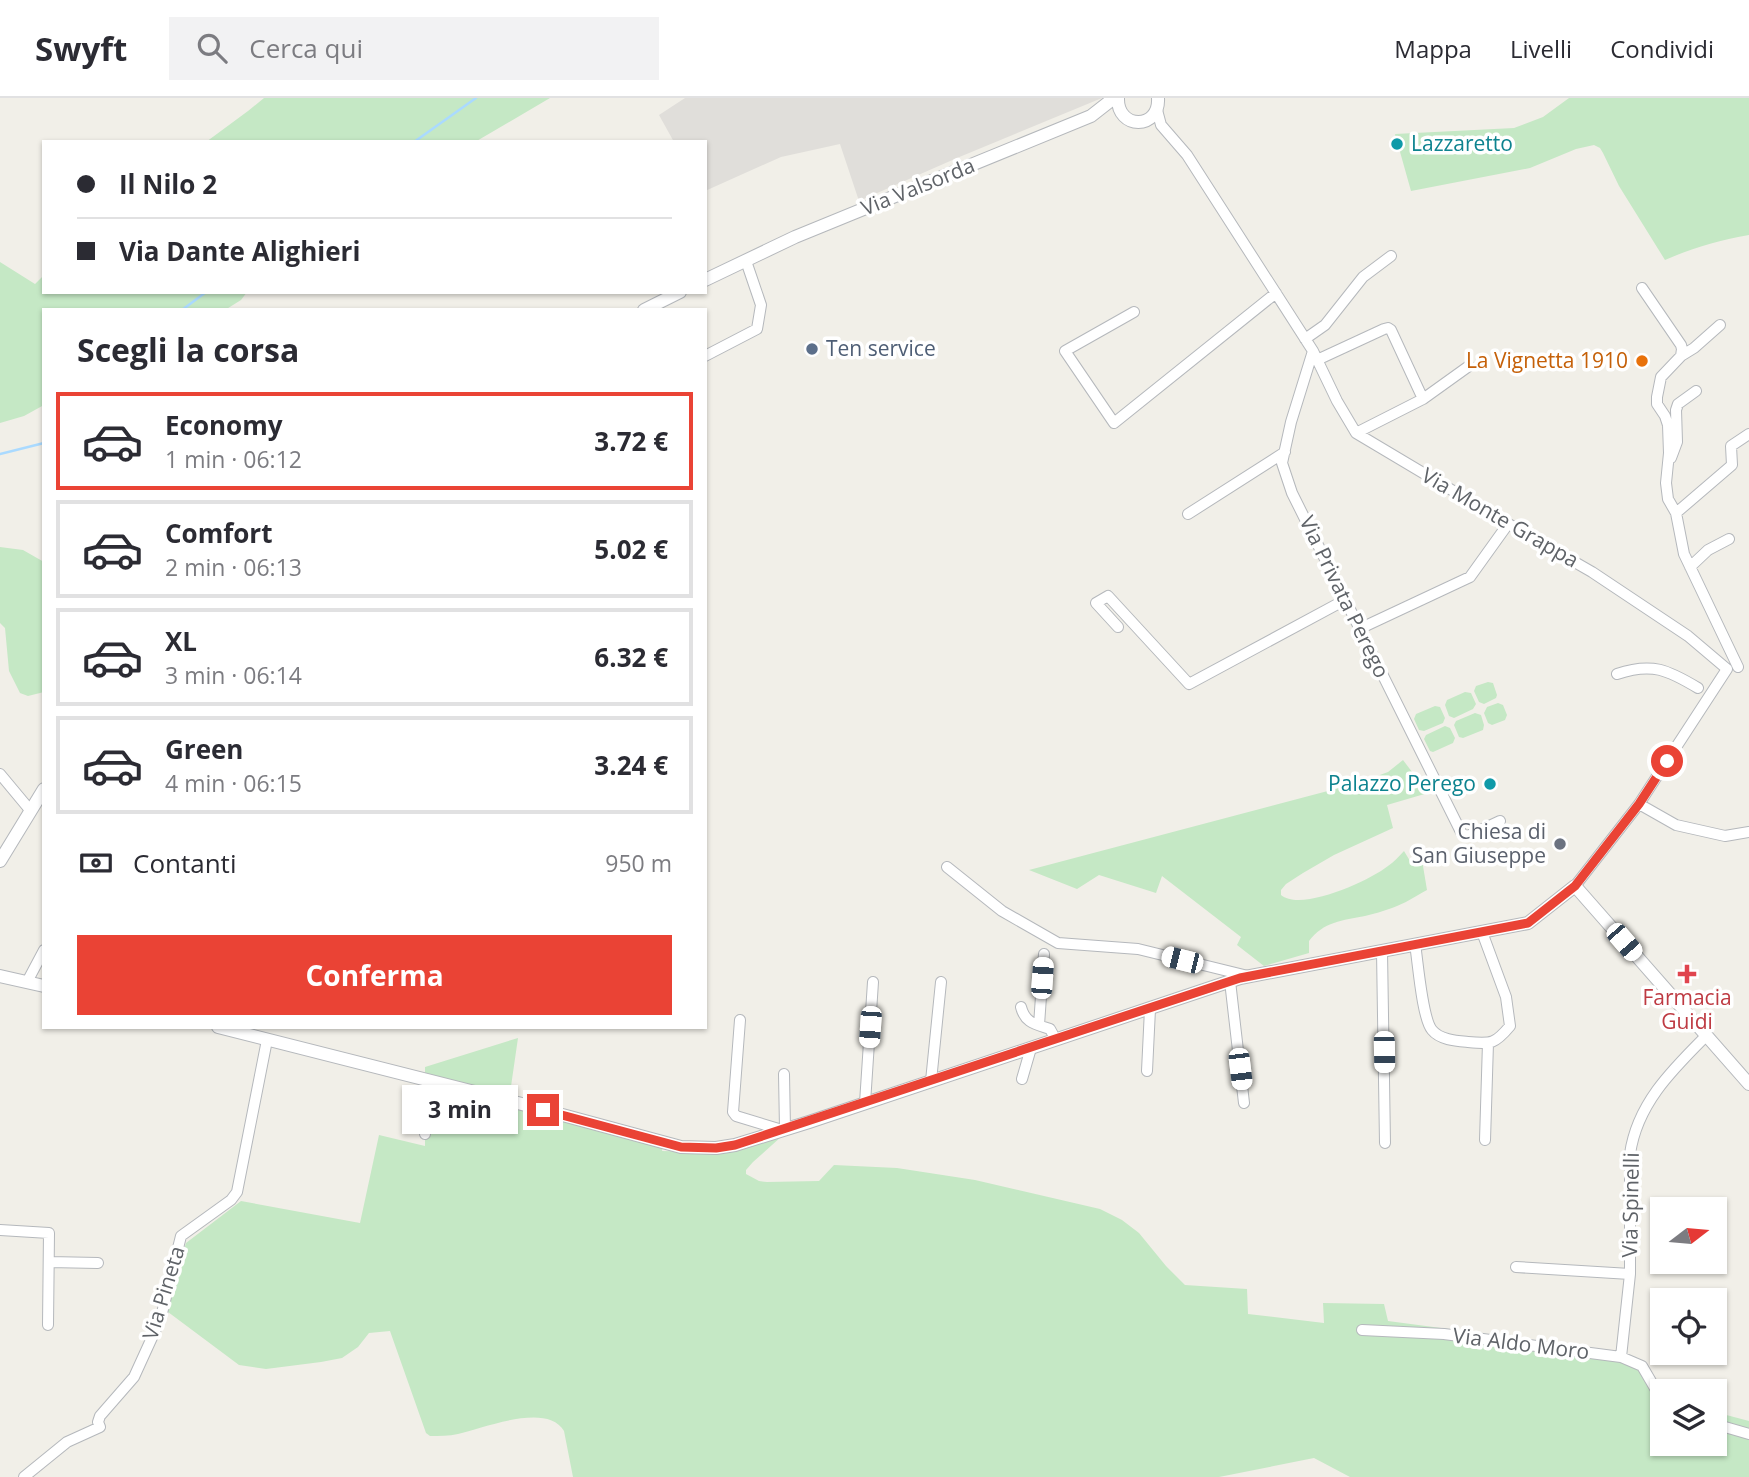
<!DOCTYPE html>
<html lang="it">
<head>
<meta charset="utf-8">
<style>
	body { margin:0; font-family:"Open Sans",sans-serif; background:#f2f2f3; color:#2b2b33; height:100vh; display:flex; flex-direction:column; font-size:26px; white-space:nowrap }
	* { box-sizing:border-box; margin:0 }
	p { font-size:23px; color:#7c7c81 }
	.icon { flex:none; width:38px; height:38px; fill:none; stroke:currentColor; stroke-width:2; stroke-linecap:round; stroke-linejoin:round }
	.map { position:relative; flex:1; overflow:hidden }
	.details { position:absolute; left:42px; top:210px; width:665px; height:721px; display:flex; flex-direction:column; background:#fff; border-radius:0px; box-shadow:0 2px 5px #0004 }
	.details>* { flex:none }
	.top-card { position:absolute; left:42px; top:42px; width:665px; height:154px; border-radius:0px; box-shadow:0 2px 5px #0004; display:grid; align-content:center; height:154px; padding:0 35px; background:#fff }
	.needle { width:46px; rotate:74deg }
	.fabs { position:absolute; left:1650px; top:1099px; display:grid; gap:14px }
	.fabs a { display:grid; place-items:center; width:77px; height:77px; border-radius:0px; background:#fff; box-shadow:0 2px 5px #0004; font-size:35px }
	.end { position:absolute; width:32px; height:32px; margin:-16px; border:9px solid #ea4335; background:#fff; box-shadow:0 0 0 4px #fff }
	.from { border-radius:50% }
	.bubble { position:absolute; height:49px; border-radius:0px; background:#fff; box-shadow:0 2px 5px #0004; font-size:23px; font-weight:700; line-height:49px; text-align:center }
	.car { position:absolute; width:21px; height:42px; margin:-21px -10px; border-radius:9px; box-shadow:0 0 5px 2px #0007; background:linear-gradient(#fff 24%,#345 0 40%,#fff 0 76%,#345 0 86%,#fff 0) }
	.top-card b { display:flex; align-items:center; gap:24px; height:66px; font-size:26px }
	.top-card b+b { border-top:2px solid #e1e1e2 }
	.top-card i { width:18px; height:18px; background:#2b2b33 }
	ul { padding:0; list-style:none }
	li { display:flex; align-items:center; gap:21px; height:98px; margin:0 14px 10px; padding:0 21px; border:4px solid #e1e1e2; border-radius:0px }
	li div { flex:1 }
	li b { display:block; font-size:26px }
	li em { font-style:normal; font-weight:700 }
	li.selected { border-color:#ea4335 }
	li>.icon { width:63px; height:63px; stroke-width:1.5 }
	h2 { padding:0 35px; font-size:32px; line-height:84px }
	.pay { display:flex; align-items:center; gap:18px; height:77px; padding:0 35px; font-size:26px }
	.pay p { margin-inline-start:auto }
	.button { display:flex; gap:14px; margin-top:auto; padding:14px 35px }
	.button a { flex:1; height:80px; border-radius:0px; background:#ea4335; color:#fff; font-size:28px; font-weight:700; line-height:80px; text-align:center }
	header { display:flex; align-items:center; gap:42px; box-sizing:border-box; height:98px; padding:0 35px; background:#fff; border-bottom:2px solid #e1e1e2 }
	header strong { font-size:33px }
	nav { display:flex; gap:38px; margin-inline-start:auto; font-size:24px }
	.search { width:490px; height:63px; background:#f2f2f3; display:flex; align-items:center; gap:18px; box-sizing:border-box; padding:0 24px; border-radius:0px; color:#7c7c81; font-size:26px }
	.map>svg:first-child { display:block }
	.industrial { fill:#e0deda }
	.green { fill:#c5e8c5 }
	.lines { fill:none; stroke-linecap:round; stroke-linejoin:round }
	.stream { stroke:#aadaff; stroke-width:2.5 }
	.minor-casing { stroke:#b5b8bc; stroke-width:12 }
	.tertiary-casing { stroke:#b5b8bc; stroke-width:14 }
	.minor { stroke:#fff; stroke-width:10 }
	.tertiary { stroke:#fff; stroke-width:12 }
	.route { stroke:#ea4335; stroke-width:9 }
	.culture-dot { fill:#0f9aa8; stroke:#fff; stroke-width:2.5 }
	.service-dot { fill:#5c6f8a; stroke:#fff; stroke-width:2.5 }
	.food-dot { fill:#e8710a; stroke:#fff; stroke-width:2.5 }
	.worship-dot { fill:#6b7280; stroke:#fff; stroke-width:2.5 }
	.health-dot { fill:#e0444e; stroke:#fff; stroke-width:2.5 }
	.labels { text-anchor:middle; stroke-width:7; stroke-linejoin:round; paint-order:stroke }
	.culture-label { font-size:21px; fill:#0d838f; stroke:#fff; text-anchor:start }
	.street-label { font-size:21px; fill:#5f6368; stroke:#fff }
	.service-label { font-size:21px; fill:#4e5e75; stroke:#fff; text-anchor:start }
	.food-label { font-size:21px; fill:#c56008; stroke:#fff; text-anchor:end }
	.worship-label { font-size:21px; fill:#5b616d; stroke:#fff; text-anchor:end }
	.health-label { font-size:21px; fill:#be3a42; stroke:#fff }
</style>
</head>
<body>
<header>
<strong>Swyft</strong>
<div class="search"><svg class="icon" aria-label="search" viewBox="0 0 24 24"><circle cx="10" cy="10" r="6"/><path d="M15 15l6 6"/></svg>Cerca qui</div>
<nav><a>Mappa</a><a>Livelli</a><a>Condividi</a></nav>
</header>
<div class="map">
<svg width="1749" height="1379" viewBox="0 0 1749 1379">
	<rect width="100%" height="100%" fill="#f1efe8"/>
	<path class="industrial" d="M685,0H1102L957,60L859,103L840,46L781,59L705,93V44H674L659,17Z"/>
	<path class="green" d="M264,0H550L475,44H206L248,13Z
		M1569,0H1749V137C1720,142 1692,150 1665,162L1619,88L1603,55L1600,50L1594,47L1576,51L1530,70L1411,93L1395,36L1514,30L1543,19Z
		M0,164L35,186L44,177V194H247L241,202L225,212H44V307L24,318L0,325Z
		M0,449L23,452L44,464V594L28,598L20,595L9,573L5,530L0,525Z
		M1488,584L1493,585L1497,597L1496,600L1484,606L1479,604L1474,593L1476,588Z
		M1465,594L1471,595L1476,606L1473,611L1454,620L1449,618L1445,607L1447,602Z
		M1498,605L1503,607L1507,617L1505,622L1492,627L1488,625L1484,615L1487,609Z
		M1435,608L1440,609L1445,620L1443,625L1424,633L1419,632L1414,621L1416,616Z
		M1475,615L1481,617L1484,627L1483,632L1463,640L1459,639L1454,627L1456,623Z
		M1445,628L1450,630L1455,640L1453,645L1433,654L1430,653L1424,641L1426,637Z
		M1403,662L1428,695L1387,707L1393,730L1334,757L1303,775L1286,786L1281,792V797C1301,814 1369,783 1388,768C1394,764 1399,758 1404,753L1410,763L1422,762L1427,792C1416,798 1404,806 1392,810C1383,813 1374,816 1365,818C1343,822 1323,824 1309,843V855L1264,868L1237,847L1241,839L1162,778L1156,795L1099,777L1077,791L1029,772L1358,685L1388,674Z
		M518,940L508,1009L663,1047L662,1053L707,1054L782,1038L753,1064L746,1072V1076L759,1083L767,1084L819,1083L834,1067L897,1070L975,1082L1100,1111L1122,1122L1139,1135L1166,1168L1185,1187L1247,1191L1248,1216L1324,1225L1323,1205L1384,1206L1388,1223L1621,1254L1649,1278L1673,1293H1662V1346H1715V1314L1749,1323V1379H1350L1314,1360L1219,1379H573L564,1333C547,1304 484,1330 458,1336C449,1338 439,1338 430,1338L426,1335L390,1233L369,1235L358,1249L342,1260L321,1264L266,1271L239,1267L168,1214L173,1187L186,1145L241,1103L360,1125L379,1037L425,1048V969Z"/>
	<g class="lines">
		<path class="stream" d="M414,44L476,0
			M182,212L206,194
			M0,356L44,345"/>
		<defs>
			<path id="minor" d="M1157,12L1161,27L1187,57L1313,253L1337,303L1356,335L1512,428L1592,474L1688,538L1727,571
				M1642,190L1681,247L1682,251L1681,258L1661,279L1657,299V306L1665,318L1668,327L1669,355L1666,385L1668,401L1676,415
				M1134,214L1065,253L1114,325L1276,195
				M1305,241L1325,227L1363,179L1391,158
				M1313,253L1291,324L1282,365L1292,395L1462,736L1468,738L1500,723
				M705,258L757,231L761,207L746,163
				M1681,258L1694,250L1720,227
				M1317,262L1384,231L1388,230L1391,232L1423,301L1356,335
				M1423,301L1469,268
				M1671,360L1677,344L1676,312L1678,306L1696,293
				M1188,416L1285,354
				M1690,469L1708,452L1729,441
				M1118,529L1096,505L1108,498L1189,586L1345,502
				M1359,531L1470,479L1508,426
				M1738,569L1684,456L1676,415L1732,367L1731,348L1749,336
				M1617,576C1652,564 1668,572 1698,590
				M0,676L30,712
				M1639,706L1676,727L1725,738L1749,734
				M947,769L1002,813L1058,845L1138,851L1248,878
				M1575,788L1639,706L1727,571
				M1415,846C1418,864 1422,920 1432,932C1440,942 1457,943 1468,944C1492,946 1495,946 1510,928L1506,899L1482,834
				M1382,853L1385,1045
				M1230,883L1244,1005
				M27,884L44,852
				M1021,909C1025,925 1035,926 1050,931L1056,942
				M740,922L733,1014L736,1018L782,1032
				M1039,927L1044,856
				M1147,973L1150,911
				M784,976L785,1031
				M1022,981L1031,950
				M931,983L941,884
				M865,1005L873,884
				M425,1036L428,982
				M1485,1042L1488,945
				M0,1132L49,1135L48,1227
				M49,1164L98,1165
				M1516,1169L1630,1176
				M1362,1232L1444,1236L1621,1259L1642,1268L1656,1292L1662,1297
				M1621,1259L1630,1176V1056C1637,1006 1672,972 1706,938
				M1715,1324L1725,1329L1749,1336
				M24,1379L67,1344L100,1329L98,1324L100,1318L134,1279L155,1233L162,1215L181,1138L231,1102L237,1094L267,942"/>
			<path id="tertiary" d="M1118,0C1117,32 1160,32 1158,0
				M705,182L795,139L1091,18L1114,0
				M644,212L680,194
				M0,763L44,691
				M0,878L44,888
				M218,929L518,1005L681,1049L716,1050L735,1047L809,1024L1240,880L1528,825L1575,788L1749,986"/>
		</defs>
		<use href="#minor" class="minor-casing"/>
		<use href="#tertiary" class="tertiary-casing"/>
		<use href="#minor" class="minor"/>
		<use href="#tertiary" class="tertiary"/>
	</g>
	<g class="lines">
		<path class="route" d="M543,1012L681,1049L716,1050L735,1047L1240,880L1528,825L1575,788L1639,706L1667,663"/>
	</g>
	<g class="culture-dot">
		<circle cx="1397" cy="46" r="7"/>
		<circle cx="1490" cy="686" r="7"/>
	</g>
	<circle class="service-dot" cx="812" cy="251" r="7"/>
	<circle class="food-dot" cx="1642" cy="263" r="7"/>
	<circle class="worship-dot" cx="1560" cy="746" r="7"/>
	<path class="health-dot" d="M1683.5 865.5h7v7h7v7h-7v7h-7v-7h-7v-7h7z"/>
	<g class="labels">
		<g class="culture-label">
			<text x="1411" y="53">Lazzaretto</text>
			<text x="1476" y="693" text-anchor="end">Palazzo Perego</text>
		</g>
		<g class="street-label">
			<text transform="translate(918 89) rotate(-22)" y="7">Via Valsorda</text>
			<text transform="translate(1500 420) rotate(30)" y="7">Via Monte Grappa</text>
			<text transform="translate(1344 499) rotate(64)" y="7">Via Privata Perego</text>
			<text transform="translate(1631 1107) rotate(-89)" y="7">Via Spinelli</text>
			<text transform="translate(164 1195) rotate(-73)" y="7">Via Pineta</text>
			<text transform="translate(1521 1246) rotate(7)" y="7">Via Aldo Moro</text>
		</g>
		<g class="service-label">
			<text x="826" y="258">Ten service</text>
		</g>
		<g class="food-label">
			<text x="1628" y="270">La Vignetta 1910</text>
		</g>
		<g class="worship-label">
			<text x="1546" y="741">Chiesa di<tspan x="1546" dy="24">San Giuseppe</tspan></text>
		</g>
		<g class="health-label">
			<text x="1687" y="907">Farmacia<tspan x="1687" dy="24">Guidi</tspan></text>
		</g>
	</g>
</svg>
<div class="fabs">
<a><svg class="needle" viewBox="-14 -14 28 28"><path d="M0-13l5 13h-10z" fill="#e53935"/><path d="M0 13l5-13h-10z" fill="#7c7c81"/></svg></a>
<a><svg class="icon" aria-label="locate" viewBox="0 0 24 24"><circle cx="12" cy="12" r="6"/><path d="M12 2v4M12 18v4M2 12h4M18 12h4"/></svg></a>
<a><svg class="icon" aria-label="layers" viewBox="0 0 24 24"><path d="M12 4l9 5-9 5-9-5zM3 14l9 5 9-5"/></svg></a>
</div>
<i class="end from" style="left:1667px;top:663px"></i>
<i class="end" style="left:543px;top:1012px"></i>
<div class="bubble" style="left:402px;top:987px;width:116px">3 min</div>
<i class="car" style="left:1624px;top:844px;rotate:139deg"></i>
<i class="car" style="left:1182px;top:862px;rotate:284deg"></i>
<i class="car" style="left:1042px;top:880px;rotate:4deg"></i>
<i class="car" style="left:870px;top:929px;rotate:184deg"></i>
<i class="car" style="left:1384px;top:954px;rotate:179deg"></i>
<i class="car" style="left:1240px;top:971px;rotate:173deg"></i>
<div class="top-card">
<b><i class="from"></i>Il Nilo 2</b>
<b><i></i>Via Dante Alighieri</b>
</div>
<section class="details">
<h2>Scegli la corsa</h2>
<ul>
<li class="selected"><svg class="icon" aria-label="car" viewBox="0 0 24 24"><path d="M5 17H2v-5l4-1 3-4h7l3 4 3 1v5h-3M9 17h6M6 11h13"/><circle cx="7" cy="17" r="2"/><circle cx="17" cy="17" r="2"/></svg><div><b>Economy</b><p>1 min · 06:12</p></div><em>3.72 €</em></li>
<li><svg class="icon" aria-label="car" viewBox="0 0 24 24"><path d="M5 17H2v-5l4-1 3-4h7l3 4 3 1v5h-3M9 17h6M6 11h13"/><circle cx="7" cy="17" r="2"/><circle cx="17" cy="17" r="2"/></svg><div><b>Comfort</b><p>2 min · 06:13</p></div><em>5.02 €</em></li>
<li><svg class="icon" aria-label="car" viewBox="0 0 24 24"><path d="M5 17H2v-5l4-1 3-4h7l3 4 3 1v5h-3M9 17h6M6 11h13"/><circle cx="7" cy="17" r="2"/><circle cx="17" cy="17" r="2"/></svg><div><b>XL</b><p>3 min · 06:14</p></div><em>6.32 €</em></li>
<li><svg class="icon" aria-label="car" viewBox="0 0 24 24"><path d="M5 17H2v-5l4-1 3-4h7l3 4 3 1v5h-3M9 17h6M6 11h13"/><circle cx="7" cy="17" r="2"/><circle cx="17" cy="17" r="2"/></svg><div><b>Green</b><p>4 min · 06:15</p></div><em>3.24 €</em></li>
</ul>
<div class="pay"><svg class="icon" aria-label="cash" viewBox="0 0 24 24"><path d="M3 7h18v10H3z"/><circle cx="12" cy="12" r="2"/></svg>Contanti<p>950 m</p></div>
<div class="button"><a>Conferma</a></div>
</section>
</div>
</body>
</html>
